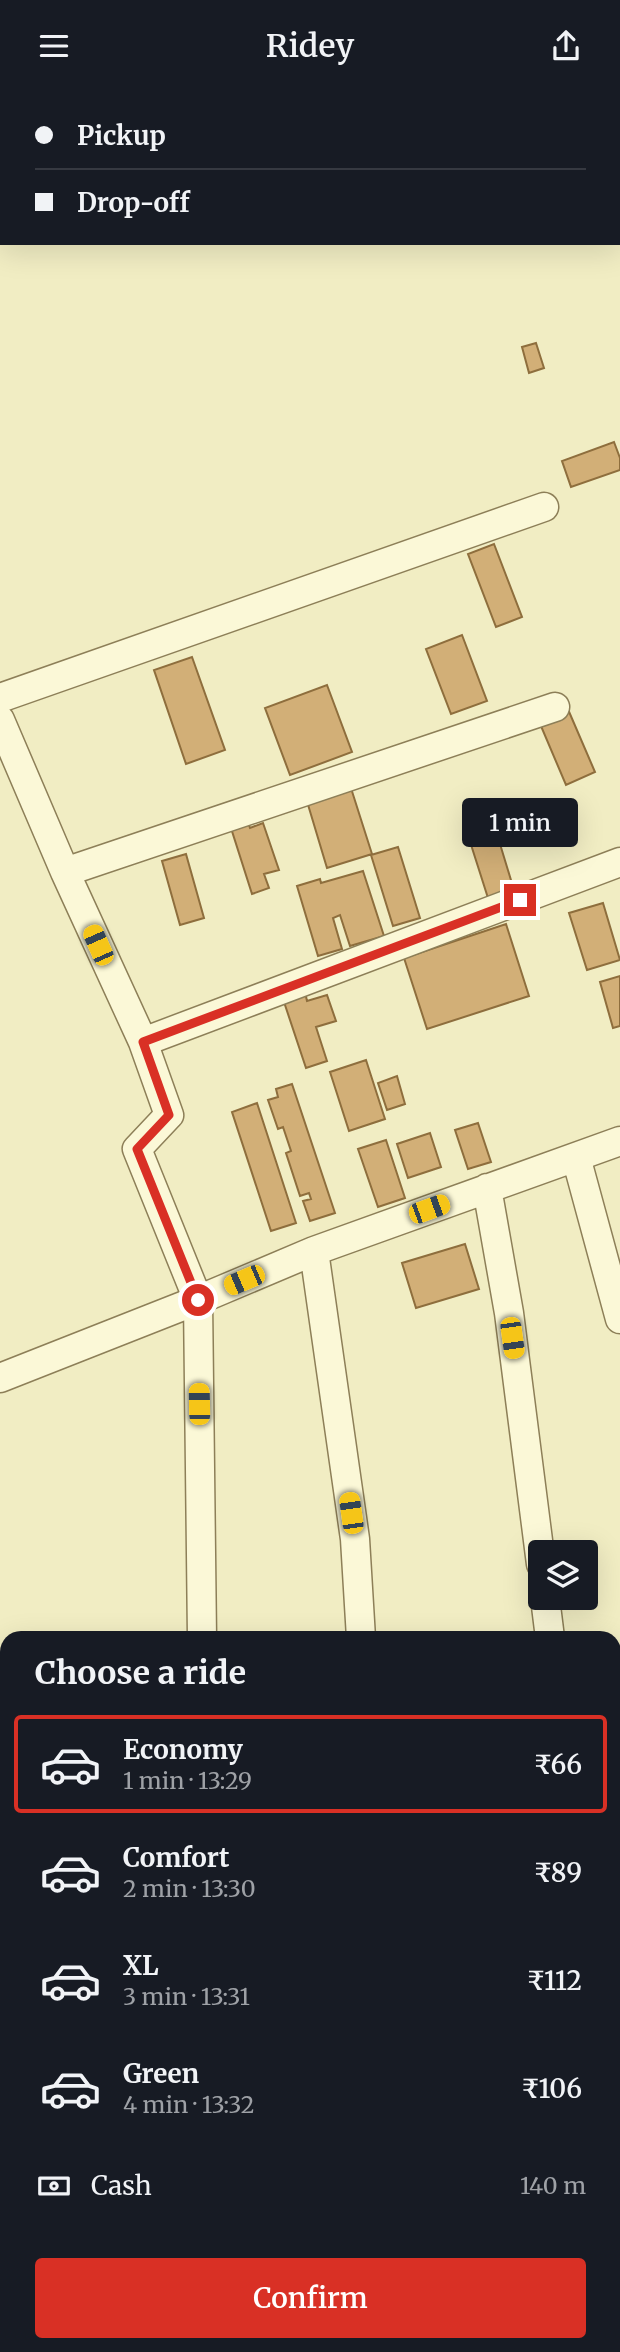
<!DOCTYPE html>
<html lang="en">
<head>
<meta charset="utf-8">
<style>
	body { margin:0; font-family:Merriweather,serif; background:#20242c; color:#f1f3f6; height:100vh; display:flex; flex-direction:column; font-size:26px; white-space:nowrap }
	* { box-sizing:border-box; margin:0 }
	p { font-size:23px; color:#9ea1a6 }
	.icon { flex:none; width:38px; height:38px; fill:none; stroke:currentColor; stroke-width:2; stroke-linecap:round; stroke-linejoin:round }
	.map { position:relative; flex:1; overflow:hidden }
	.panel { position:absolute; left:0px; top:1540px; width:621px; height:721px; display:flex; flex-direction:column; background:#171b24; border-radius:21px 21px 0 0; box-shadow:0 7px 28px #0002 }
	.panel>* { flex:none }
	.hud { position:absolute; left:0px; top:0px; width:621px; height:154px; box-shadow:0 7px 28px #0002; display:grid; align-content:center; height:154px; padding:0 35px; background:#171b24 }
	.tools { position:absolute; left:528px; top:1449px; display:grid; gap:14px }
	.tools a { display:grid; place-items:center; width:70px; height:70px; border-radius:7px; background:#171b24; box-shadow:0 7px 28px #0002; font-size:35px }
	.end { position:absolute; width:32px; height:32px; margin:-16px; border:9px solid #d93025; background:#fff; box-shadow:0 0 0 4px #fff }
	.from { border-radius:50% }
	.bubble { position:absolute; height:49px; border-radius:7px; background:#171b24; box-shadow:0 7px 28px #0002; font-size:23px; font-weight:600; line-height:49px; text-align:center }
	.car { position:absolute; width:21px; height:42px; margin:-21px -10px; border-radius:9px; box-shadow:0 0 5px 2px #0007; background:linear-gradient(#f5c518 24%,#345 0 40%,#f5c518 0 76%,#345 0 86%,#f5c518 0) }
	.hud b { display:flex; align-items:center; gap:24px; height:66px; font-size:26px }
	.hud b+b { border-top:2px solid #363941 }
	.hud i { width:18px; height:18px; background:#f1f3f6 }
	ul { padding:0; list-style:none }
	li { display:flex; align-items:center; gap:21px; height:98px; margin:0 14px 10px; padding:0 21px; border:4px solid transparent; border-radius:7px }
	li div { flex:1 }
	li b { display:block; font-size:26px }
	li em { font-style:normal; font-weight:600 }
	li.selected { border-color:#d93025 }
	li>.icon { width:63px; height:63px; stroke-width:1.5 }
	h2 { padding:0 35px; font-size:32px; line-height:84px }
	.pay { display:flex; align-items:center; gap:18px; height:77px; padding:0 35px; font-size:26px }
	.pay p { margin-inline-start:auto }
	.cta { display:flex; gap:14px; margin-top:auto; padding:14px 35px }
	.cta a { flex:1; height:80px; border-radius:7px; background:#d93025; color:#fff; font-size:28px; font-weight:600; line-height:80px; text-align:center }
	header { display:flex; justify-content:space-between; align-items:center; height:91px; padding:0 35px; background:#171b24; font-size:32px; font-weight:600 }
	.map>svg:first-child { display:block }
	.building { fill:#d2af77; stroke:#8e6e3d; stroke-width:2 }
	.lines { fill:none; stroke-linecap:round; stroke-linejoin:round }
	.street-casing { stroke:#8d7f58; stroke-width:31 }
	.primary-casing { stroke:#5a4c2d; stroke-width:41 }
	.street { stroke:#fbf8d7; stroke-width:28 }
	.primary { stroke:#f6ed99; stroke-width:38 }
	.route { stroke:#d93025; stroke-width:9 }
</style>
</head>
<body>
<header><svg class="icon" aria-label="menu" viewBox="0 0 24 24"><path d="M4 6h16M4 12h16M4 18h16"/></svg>Ridey<svg class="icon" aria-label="share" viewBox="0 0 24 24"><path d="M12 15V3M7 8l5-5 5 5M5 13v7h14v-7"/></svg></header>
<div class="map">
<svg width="620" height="2261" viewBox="0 0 620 2261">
	<rect width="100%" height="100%" fill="#f1edc3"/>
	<path class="building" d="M536,252L544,277L529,282L522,256Z
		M614,351L620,367V379L571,396L562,370Z
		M494,453L522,526L496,536L468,463Z
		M462,544L487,610L451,623L426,558Z
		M192,566L225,659L186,673L154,579Z
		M327,594L352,661L290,684L265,617Z
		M567,616L595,681L566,694L538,628Z
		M350,694L372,763L327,777L306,707Z
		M493,730L514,799L488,807L466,738Z
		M248,731L250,737L263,732L279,779L264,783L269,797L252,803L231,737Z
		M398,756L420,827L393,835L371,764Z
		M186,763L204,827L180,834L162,770Z
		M363,780L384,845L350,855L340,824L333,827L342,858L318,865L297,795L320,788L321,792Z
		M603,812L620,869L587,879L569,822Z
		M506,833L529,905L427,938L404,867Z
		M620,885V935L613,937L600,891Z
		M305,901L307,910L327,904L336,930L316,936L327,970L306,977L283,908Z
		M366,969L385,1028L349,1040L330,981Z
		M397,985L405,1013L387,1019L378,992Z
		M292,993L335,1122L310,1130L303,1110L311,1108L309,1102L300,1105L286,1062L291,1060L283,1036L278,1038L268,1009L278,1006L276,998Z
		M257,1012L296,1132L271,1140L232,1021Z
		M478,1032L491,1071L468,1078L455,1039Z
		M430,1042L441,1076L408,1087L397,1053Z
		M386,1049L405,1107L378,1116L358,1058Z
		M465,1153L479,1198L416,1217L402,1172Z"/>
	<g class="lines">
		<defs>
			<path id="street" d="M0,607L544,416
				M0,629L65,781L143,951L169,1024L137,1058L198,1209L202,1547
				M65,781L555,616
				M143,951L620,771
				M576,1066L620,1228
				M487,1097L509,1222L541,1473
				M314,1160L355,1448L361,1547
				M0,1287L198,1209L314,1160L620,1050
				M545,1507L550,1547
				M0,1651L7,1679
				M0,2224L7,2233
				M23,2254L29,2261
				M112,2254L115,2261
				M257,2254L259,2261
				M446,2261L448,2254"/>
			<path id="primary" d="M77,2L80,0
				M0,43L2,42"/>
		</defs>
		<use href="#street" class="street-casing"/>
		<use href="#primary" class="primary-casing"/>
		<use href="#street" class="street"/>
		<use href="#primary" class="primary"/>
	</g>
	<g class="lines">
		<path class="route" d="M198,1209L137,1058L169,1024L143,951L520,809"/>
	</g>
</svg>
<div class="tools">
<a><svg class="icon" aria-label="layers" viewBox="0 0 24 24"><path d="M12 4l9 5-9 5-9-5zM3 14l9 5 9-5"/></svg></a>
</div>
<i class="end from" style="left:198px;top:1209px"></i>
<i class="end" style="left:520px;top:809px"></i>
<div class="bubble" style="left:462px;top:707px;width:116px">1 min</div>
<i class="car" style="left:98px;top:854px;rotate:336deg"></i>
<i class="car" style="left:429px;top:1118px;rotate:70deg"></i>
<i class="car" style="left:244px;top:1189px;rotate:247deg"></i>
<i class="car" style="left:512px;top:1247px;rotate:172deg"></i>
<i class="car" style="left:199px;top:1313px;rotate:359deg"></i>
<i class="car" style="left:351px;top:1422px;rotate:352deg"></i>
<div class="hud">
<b><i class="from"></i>Pickup</b>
<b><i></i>Drop-off</b>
</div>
<section class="panel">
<h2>Choose a ride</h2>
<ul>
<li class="selected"><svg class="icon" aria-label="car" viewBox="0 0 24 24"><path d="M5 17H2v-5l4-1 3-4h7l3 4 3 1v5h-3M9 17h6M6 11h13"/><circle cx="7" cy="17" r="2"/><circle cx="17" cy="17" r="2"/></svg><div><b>Economy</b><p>1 min · 13:29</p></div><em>₹66</em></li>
<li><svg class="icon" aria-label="car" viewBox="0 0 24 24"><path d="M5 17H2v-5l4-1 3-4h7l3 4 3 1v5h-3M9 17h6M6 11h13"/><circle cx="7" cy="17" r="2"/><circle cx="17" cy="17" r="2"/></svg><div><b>Comfort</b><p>2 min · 13:30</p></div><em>₹89</em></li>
<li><svg class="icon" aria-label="car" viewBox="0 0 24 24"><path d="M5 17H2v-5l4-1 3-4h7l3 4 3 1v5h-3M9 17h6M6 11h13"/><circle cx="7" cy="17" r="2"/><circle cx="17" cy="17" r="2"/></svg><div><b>XL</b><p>3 min · 13:31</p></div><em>₹112</em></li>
<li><svg class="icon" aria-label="car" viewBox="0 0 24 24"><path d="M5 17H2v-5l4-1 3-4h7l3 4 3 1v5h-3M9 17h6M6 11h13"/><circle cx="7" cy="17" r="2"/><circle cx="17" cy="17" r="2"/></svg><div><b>Green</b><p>4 min · 13:32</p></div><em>₹106</em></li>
</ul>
<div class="pay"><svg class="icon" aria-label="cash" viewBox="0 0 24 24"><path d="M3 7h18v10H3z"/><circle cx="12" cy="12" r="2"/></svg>Cash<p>140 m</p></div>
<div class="cta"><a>Confirm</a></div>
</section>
</div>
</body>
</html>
